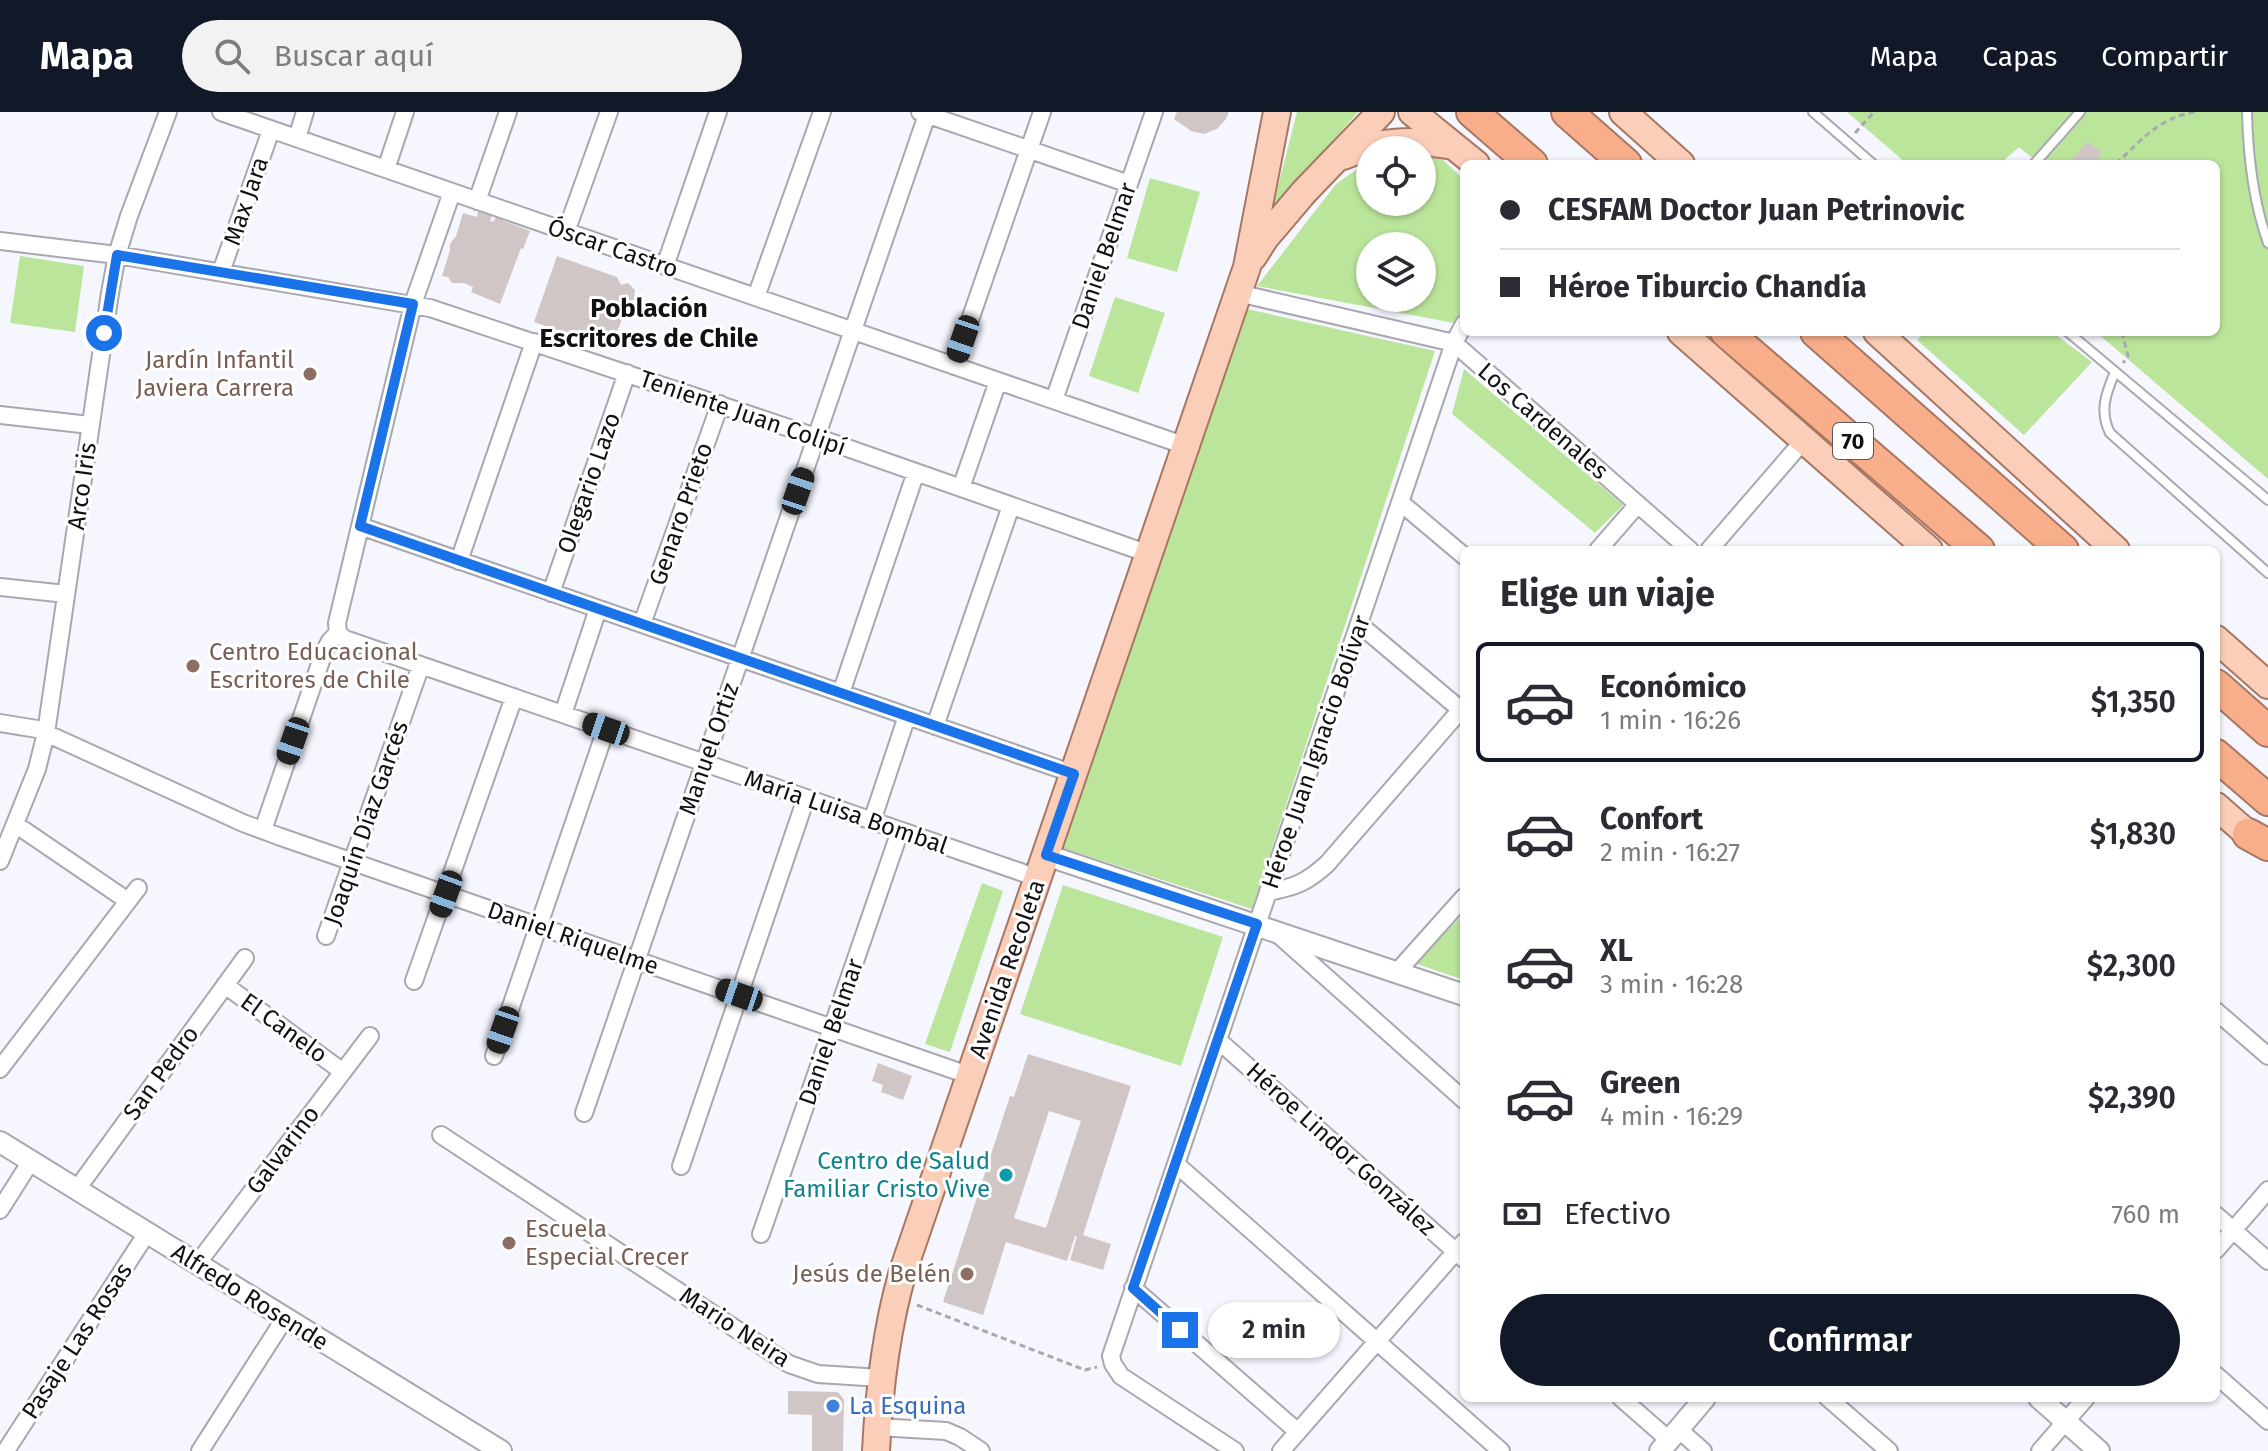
<!DOCTYPE html>
<html lang="es">
<head>
<meta charset="utf-8">
<style>
	body { margin:0; font-family:"Fira Sans",sans-serif; background:#f2f2f3; color:#2b2b33; height:100vh; display:flex; flex-direction:column; font-size:30px; white-space:nowrap }
	* { box-sizing:border-box; margin:0 }
	p { font-size:26px; color:#7c7c81 }
	.icon { flex:none; width:44px; height:44px; fill:none; stroke:currentColor; stroke-width:2; stroke-linecap:round; stroke-linejoin:round }
	.map { position:relative; flex:1; overflow:hidden }
	.details { position:absolute; left:1460px; top:434px; width:760px; height:856px; display:flex; flex-direction:column; background:#fff; border-radius:12px; box-shadow:0 2px 6px #0004 }
	.details>* { flex:none }
	.banner { position:absolute; left:1460px; top:48px; width:760px; height:176px; border-radius:12px; box-shadow:0 2px 6px #0004; display:grid; align-content:center; height:176px; padding:0 40px; background:#fff }
	.fabs { position:absolute; left:1356px; top:24px; display:grid; gap:16px }
	.fabs a { display:grid; place-items:center; width:80px; height:80px; border-radius:50%; background:#fff; box-shadow:0 2px 6px #0004; font-size:40px }
	.end { position:absolute; width:36px; height:36px; margin:-18px; border:10px solid #1a73e8; background:#fff; box-shadow:0 0 0 4px #fff }
	.from { border-radius:50% }
	.bubble { position:absolute; height:56px; border-radius:28px; background:#fff; box-shadow:0 2px 6px #0004; font-size:26px; font-weight:600; line-height:56px; text-align:center }
	.car { position:absolute; width:24px; height:48px; margin:-24px -12px; border-radius:10px; box-shadow:0 0 6px 2px #0007; background:linear-gradient(#222 24%,#8ab4d8 0 40%,#222 0 76%,#8ab4d8 0 86%,#222 0) }
	.banner b { display:flex; align-items:center; gap:28px; height:76px; font-size:30px }
	.banner b+b { border-top:2px solid #e1e1e2 }
	.banner i { width:20px; height:20px; background:#2b2b33 }
	ul { padding:0; list-style:none }
	li { display:flex; align-items:center; gap:24px; height:120px; margin:0 16px 12px; padding:0 24px; border:4px solid transparent; border-radius:12px }
	li div { flex:1 }
	li b { display:block; font-size:30px }
	li em { font-style:normal; font-weight:600 }
	li.selected { border-color:#111827 }
	li>.icon { width:72px; height:72px; stroke-width:1.5 }
	h2 { padding:0 40px; font-size:36px; line-height:96px }
	.pay { display:flex; align-items:center; gap:20px; height:88px; padding:0 40px; font-size:30px }
	.pay p { margin-inline-start:auto }
	.button { display:flex; gap:16px; margin-top:auto; padding:16px 40px }
	.button a { flex:1; height:92px; border-radius:48px; background:#111827; color:#fff; font-size:32px; font-weight:600; line-height:92px; text-align:center }
	header { display:flex; align-items:center; gap:48px; box-sizing:border-box; height:112px; padding:0 40px; background:#111827; color:#fff }
	header strong { font-size:38px }
	nav { display:flex; gap:44px; margin-inline-start:auto; font-size:28px }
	.search { width:560px; height:72px; background:#f2f2f3; display:flex; align-items:center; gap:20px; box-sizing:border-box; padding:0 28px; border-radius:44px; color:#7c7c81; font-size:30px }
	.map>svg:first-child { display:block }
	.green { fill:#bbe59b; fill-rule:evenodd }
	.building { fill:#d0c6c5; fill-rule:evenodd }
	.lines { fill:none; stroke-linecap:round; stroke-linejoin:round }
	.service-casing { stroke:#a9a8b0; stroke-width:12 }
	.minor-casing { stroke:#a9a8b0; stroke-width:20 }
	.tertiary-casing { stroke:#a9a8b0; stroke-width:24 }
	.primary-casing { stroke:#a77761; stroke-width:30 }
	.motorway-casing { stroke:#a77761; stroke-width:34 }
	.path { stroke:#a8a8af; stroke-width:3; stroke-dasharray:6 4; stroke-linecap:butt }
	.service { stroke:#fff; stroke-width:8 }
	.minor { stroke:#fff; stroke-width:16 }
	.tertiary { stroke:#fff; stroke-width:20 }
	.primary { stroke:#fbceb9; stroke-width:26 }
	.motorway { stroke:#f8ae8b; stroke-width:30 }
	.route { stroke:#1a73e8; stroke-width:10 }
	.education-dot { fill:#8d6e63; stroke:#fff; stroke-width:3 }
	.culture-dot { fill:#0f9aa8; stroke:#fff; stroke-width:3 }
	.shop-dot { fill:#3f7fe0; stroke:#fff; stroke-width:3 }
	.labels { text-anchor:middle; stroke-width:6; stroke-linejoin:round; paint-order:stroke }
	.shield { fill:#fff; stroke:#58585a; stroke-width:2 }
	.shield-label { font-size:22px; font-weight:bold; fill:#111114 }
	.street-label { font-size:24px; fill:#111114; stroke:#fff }
	.education-label { font-size:24px; fill:#785e54; stroke:#fff; text-anchor:end }
	.culture-label { font-size:24px; fill:#0d838f; stroke:#fff; text-anchor:end }
	.shop-label { font-size:24px; fill:#366cbe; stroke:#fff; text-anchor:start }
	.neighbourhood-label { font-size:26px; font-weight:bold; fill:#111114; stroke:#fff }
</style>
</head>
<body>
<header>
<strong>Mapa</strong>
<div class="search"><svg class="icon" aria-label="search" viewBox="0 0 24 24"><circle cx="10" cy="10" r="6"/><path d="M15 15l6 6"/></svg>Buscar aquí</div>
<nav><a>Mapa</a><a>Capas</a><a>Compartir</a></nav>
</header>
<div class="map">
<svg width="2268" height="1339" viewBox="0 0 2268 1339">
	<rect width="100%" height="100%" fill="#f6f6ff"/>
	<path class="green" d="M1297,0H1358L1272,98Z
		M1847,0H2268V367L2096,220H2216V52H2040L2019,35L2000,52H1907Z
		M1434,39L1464,68V199L1454,211L1257,174L1336,72L1363,53L1370,51V90H1422V51H1427ZM1370,134H1422V186H1370Z
		M1150,66L1200,80L1177,160L1127,146Z
		M20,144L84,154L75,220L10,211Z
		M1115,185L1165,201L1138,281L1089,264Z
		M1247,197L1435,239L1252,797L1060,735Z
		M1924,220H2052L2092,250L2024,323L1917,228Z
		M1464,257L1623,393L1595,421L1452,302Z
		M982,771L1003,779L950,940L925,932Z
		M1063,773L1223,825L1181,954L1020,902Z
		M1464,802V868L1414,851Z"/>
	<path class="building" d="M1177,0H1229L1226,7L1217,17L1204,22L1191,19L1174,7Z
		M2088,29L2102,41L2093,52H2074L2071,49Z
		M478,99L492,104L490,109L493,110L498,102L504,109L530,119L523,137L521,136L500,192L471,180L473,175L464,171H452L448,165L442,164L450,138V132L456,124L463,101L477,105Z
		M557,144L617,165L621,173L628,171L635,178L634,187L628,192L617,220L591,230L534,210Z
		M1028,942L1131,974L1083,1123L1111,1132L1103,1158L1070,1148L1077,1125L1075,1124L1067,1149L1006,1130L983,1203L943,1190L1010,984L1014,985ZM1049,999L1081,1009L1046,1116L1014,1106Z
		M878,951L912,964L903,988L881,980L883,973L872,969Z
		M788,1279L838,1280L844,1288L843,1339H812V1303L788,1302Z"/>
	<g class="lines">
		<defs>
			<path id="service" d="M1813,0L1873,52
				M2247,0C2248,45 2253,89 2268,131
				M2034,52L2080,0
				M2068,220L2268,388
				M2115,260C2106,281 2099,299 2110,321L2268,461"/>
			<path id="minor" d="M221,0L1186,334
				M920,0L1129,72
				M297,26L305,0
				M386,57L405,0
				M477,89L508,0
				M566,120L609,0
				M0,129L117,143L430,196L816,325L1149,442
				M665,154L718,0
				M221,160L271,18
				M1238,181L1454,231L1690,438
				M756,185L822,0
				M954,254L1042,0
				M1054,288L1154,0
				M0,303L90,313
				M961,376L998,269
				M1400,390L1464,444
				M360,414L1074,662
				M1598,438L1638,392
				M1709,438L1804,328
				M459,449L534,230
				M0,475L66,482
				M551,481L627,261
				M642,512L720,292
				M1359,512L1461,598
				M338,521L345,527L1038,766
				M841,581L916,360
				M563,602L598,497
				M0,611L37,617L243,711L278,724L971,964
				M935,614L1011,394
				M872,709L907,604
				M15,712L128,789
				M263,718L324,540L330,529L338,521L337,511L413,192L452,80
				M0,749L37,657L46,621L110,181L117,143L129,104L168,0
				M1268,780C1295,775 1306,771 1327,752L1464,594
				M326,824L421,553
				M1280,824L1464,988
				M1397,860L1464,785
				M414,869L514,585
				M225,873L343,960
				M2216,899L2268,944
				M1218,928L1464,1147
				M494,944L606,617
				M0,957L138,776
				M584,1001L928,0
				M441,1023L789,1252L818,1262L881,1266
				M1176,1052L1501,1339
				M681,1054L806,686
				M77,1077L245,846
				M0,1098L31,1049
				M2216,1103L2268,1149
				M761,1122L900,719
				M2216,1138L2268,1078
				M197,1152L370,924
				M1133,1176L1298,1320
				M2216,1263L2268,1309
				M1621,1286L1669,1328
				M1828,1286L1889,1339
				M877,1315L946,1319L960,1325L981,1339
				M1678,1317L1703,1339
				M7,1337L147,1121
				M200,1339L285,1206
				M1235,1339L1121,1264L1113,1252L1111,1244L1454,231L1464,212
				M1281,1339L1464,1130
				M2040,1339L2086,1286"/>
			<path id="tertiary" d="M1046,743L1464,883
				M0,1030L501,1339
				M2039,1286L2099,1339
				M1660,1339L1705,1286"/>
			<path id="primary" d="M1412,0L1476,52
				M1623,0L1681,52
				M1343,44C1379,28 1415,27 1453,34
				M1253,145L1265,126L1304,80L1381,0
				M1681,220L1929,438
				M1877,220L2116,438
				M2216,527L2268,573
				M2216,694L2248,722
				M876,1339C879,1277 886,1218 903,1159L1247,155L1277,0"/>
			<path id="motorway" d="M1472,0L1532,52
				M1567,0L1626,52
				M1726,220L1979,438
				M1816,220L2063,438
				M2216,573L2268,619
				M2216,643L2268,688
				M2248,722L2268,733"/>
		</defs>
		<use href="#service" class="service-casing"/>
		<use href="#minor" class="minor-casing"/>
		<use href="#tertiary" class="tertiary-casing"/>
		<use href="#primary" class="primary-casing"/>
		<use href="#motorway" class="motorway-casing"/>
		<path class="path" d="M1855,21L1874,0
			M2116,52C2141,28 2159,6 2195,0
			M2122,220L2128,244L2123,251
			M917,1193L1085,1258L1097,1255"/>
		<use href="#service" class="service"/>
		<use href="#minor" class="minor"/>
		<use href="#tertiary" class="tertiary"/>
		<use href="#primary" class="primary"/>
		<use href="#motorway" class="motorway"/>
	</g>
	<g class="lines">
		<path class="route" d="M104,221L117,143L413,192L360,414L1074,662L1046,743L1257,812L1133,1176L1180,1218"/>
	</g>
	<g class="education-dot">
		<circle cx="310" cy="262" r="8"/>
		<circle cx="193" cy="554" r="8"/>
		<circle cx="509" cy="1131" r="8"/>
		<circle cx="967" cy="1162" r="8"/>
	</g>
	<circle class="culture-dot" cx="1006" cy="1063" r="8"/>
	<circle class="shop-dot" cx="833" cy="1294" r="8"/>
	<g class="labels">
		<rect class="shield" x="1833" y="311" width="40" height="36" rx="6"/>
		<g class="shield-label">
			<text x="1853" y="337">70</text>
		</g>
		<g class="street-label">
			<text transform="translate(246 89) rotate(-71)" y="8">Max Jara</text>
			<text transform="translate(613 136) rotate(19)" y="8">Óscar Castro</text>
			<text transform="translate(1104 144) rotate(-71)" y="8">Daniel Belmar</text>
			<text transform="translate(743 301) rotate(19)" y="8">Teniente Juan Colipí</text>
			<text transform="translate(1543 309) rotate(41)" y="8">Los Cardenales</text>
			<text transform="translate(589 371) rotate(-71)" y="8">Olegario Lazo</text>
			<text transform="translate(82 374) rotate(-82)" y="8">Arco Iris</text>
			<text transform="translate(681 402) rotate(-71)" y="8">Genaro Prieto</text>
			<text transform="translate(709 637) rotate(-71)" y="8">Manuel Ortiz</text>
			<text transform="translate(1316 640) rotate(-71)" y="8">Héroe Juan Ignacio Bolívar</text>
			<text transform="translate(846 700) rotate(19)" y="8">María Luisa Bombal</text>
			<text transform="translate(366 711) rotate(-71)" y="8">Joaquín Díaz Garcés</text>
			<text transform="translate(573 826) rotate(19)" y="8">Daniel Riquelme</text>
			<text transform="translate(1007 857) rotate(-71)" y="8">Avenida Recoleta</text>
			<text transform="translate(284 916) rotate(36)" y="8">El Canelo</text>
			<text transform="translate(831 920) rotate(-71)" y="8">Daniel Belmar</text>
			<text transform="translate(161 961) rotate(-54)" y="8">San Pedro</text>
			<text transform="translate(1341 1037) rotate(42)" y="8">Héroe Lindor González</text>
			<text transform="translate(283 1038) rotate(-53)" y="8">Galvarino</text>
			<text transform="translate(250 1185) rotate(32)" y="8">Alfredo Rosende</text>
			<text transform="translate(735 1215) rotate(33)" y="8">Mario Neira</text>
			<text transform="translate(77 1229) rotate(-57)" y="8">Pasaje Las Rosas</text>
		</g>
		<g class="education-label">
			<text x="294" y="256">Jardín Infantil<tspan x="294" dy="28">Javiera Carrera</tspan></text>
			<text x="209" y="548" text-anchor="start">Centro Educacional<tspan x="209" dy="28">Escritores de Chile</tspan></text>
			<text x="525" y="1125" text-anchor="start">Escuela<tspan x="525" dy="28">Especial Crecer</tspan></text>
			<text x="951" y="1170">Jesús de Belén</text>
		</g>
		<g class="culture-label">
			<text x="990" y="1057">Centro de Salud<tspan x="990" dy="28">Familiar Cristo Vive</tspan></text>
		</g>
		<g class="shop-label">
			<text x="849" y="1302">La Esquina</text>
		</g>
		<g class="neighbourhood-label">
			<text x="649" y="205">Población<tspan x="649" dy="30">Escritores de Chile</tspan></text>
		</g>
	</g>
</svg>
<div class="fabs">
<a><svg class="icon" aria-label="locate" viewBox="0 0 24 24"><circle cx="12" cy="12" r="6"/><path d="M12 2v4M12 18v4M2 12h4M18 12h4"/></svg></a>
<a><svg class="icon" aria-label="layers" viewBox="0 0 24 24"><path d="M12 4l9 5-9 5-9-5zM3 14l9 5 9-5"/></svg></a>
</div>
<i class="end from" style="left:104px;top:221px"></i>
<i class="end" style="left:1180px;top:1218px"></i>
<div class="bubble" style="left:1208px;top:1190px;width:132px">2 min</div>
<i class="car" style="left:963px;top:227px;rotate:199deg"></i>
<i class="car" style="left:798px;top:379px;rotate:19deg"></i>
<i class="car" style="left:606px;top:617px;rotate:289deg"></i>
<i class="car" style="left:293px;top:629px;rotate:199deg"></i>
<i class="car" style="left:446px;top:782px;rotate:200deg"></i>
<i class="car" style="left:739px;top:883px;rotate:289deg"></i>
<i class="car" style="left:503px;top:918px;rotate:199deg"></i>
<div class="banner">
<b><i class="from"></i>CESFAM Doctor Juan Petrinovic</b>
<b><i></i>Héroe Tiburcio Chandía</b>
</div>
<section class="details">
<h2>Elige un viaje</h2>
<ul>
<li class="selected"><svg class="icon" aria-label="car" viewBox="0 0 24 24"><path d="M5 17H2v-5l4-1 3-4h7l3 4 3 1v5h-3M9 17h6M6 11h13"/><circle cx="7" cy="17" r="2"/><circle cx="17" cy="17" r="2"/></svg><div><b>Económico</b><p>1 min · 16:26</p></div><em>$1,350</em></li>
<li><svg class="icon" aria-label="car" viewBox="0 0 24 24"><path d="M5 17H2v-5l4-1 3-4h7l3 4 3 1v5h-3M9 17h6M6 11h13"/><circle cx="7" cy="17" r="2"/><circle cx="17" cy="17" r="2"/></svg><div><b>Confort</b><p>2 min · 16:27</p></div><em>$1,830</em></li>
<li><svg class="icon" aria-label="car" viewBox="0 0 24 24"><path d="M5 17H2v-5l4-1 3-4h7l3 4 3 1v5h-3M9 17h6M6 11h13"/><circle cx="7" cy="17" r="2"/><circle cx="17" cy="17" r="2"/></svg><div><b>XL</b><p>3 min · 16:28</p></div><em>$2,300</em></li>
<li><svg class="icon" aria-label="car" viewBox="0 0 24 24"><path d="M5 17H2v-5l4-1 3-4h7l3 4 3 1v5h-3M9 17h6M6 11h13"/><circle cx="7" cy="17" r="2"/><circle cx="17" cy="17" r="2"/></svg><div><b>Green</b><p>4 min · 16:29</p></div><em>$2,390</em></li>
</ul>
<div class="pay"><svg class="icon" aria-label="cash" viewBox="0 0 24 24"><path d="M3 7h18v10H3z"/><circle cx="12" cy="12" r="2"/></svg>Efectivo<p>760 m</p></div>
<div class="button"><a>Confirmar</a></div>
</section>
</div>
</body>
</html>
